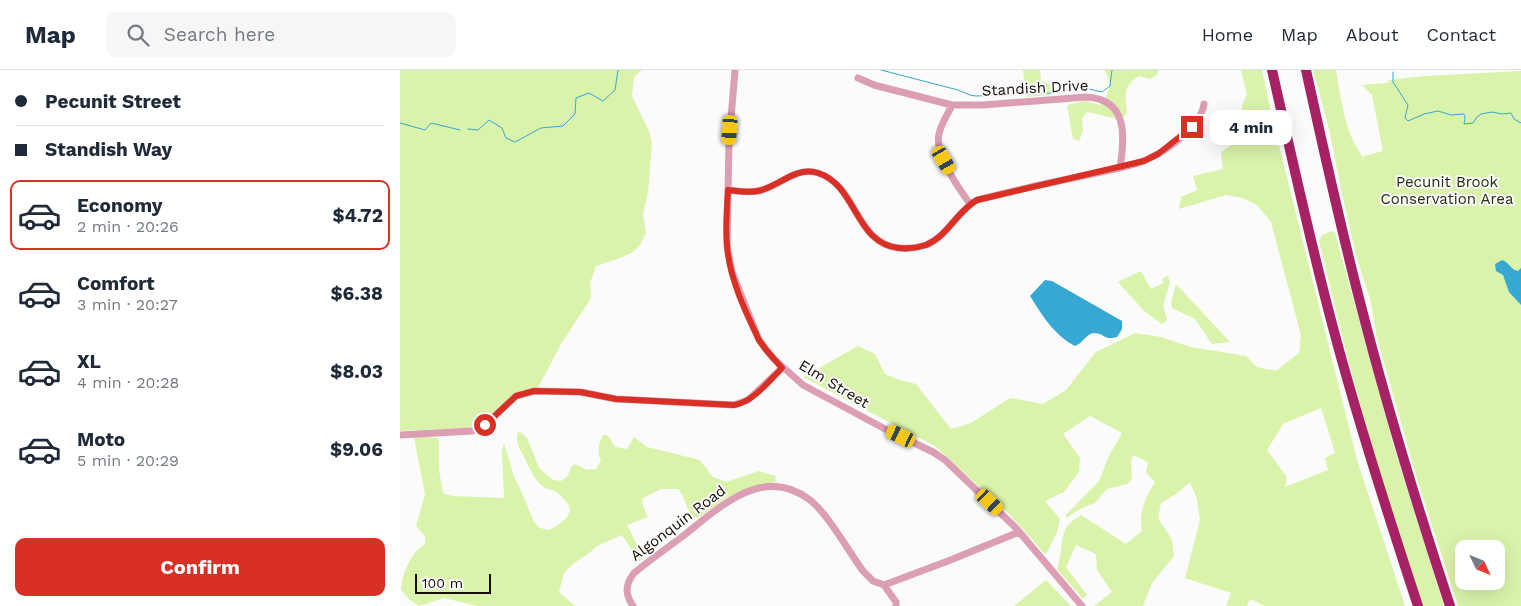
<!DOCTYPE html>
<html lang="en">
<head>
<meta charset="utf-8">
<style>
	body { margin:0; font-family:"Work Sans",sans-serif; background:#f6f6f7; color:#1f2937; height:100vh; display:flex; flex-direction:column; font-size:19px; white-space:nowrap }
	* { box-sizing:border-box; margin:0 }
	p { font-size:16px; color:#747a83 }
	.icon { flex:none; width:28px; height:28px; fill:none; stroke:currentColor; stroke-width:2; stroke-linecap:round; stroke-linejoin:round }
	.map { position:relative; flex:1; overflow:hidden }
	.sheet { display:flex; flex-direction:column; background:#fff; width:400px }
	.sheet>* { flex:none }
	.guide { display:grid; align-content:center; height:110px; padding:0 15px; background:#fff }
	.needle { width:32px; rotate:133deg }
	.buttons { position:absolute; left:1055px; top:470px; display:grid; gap:10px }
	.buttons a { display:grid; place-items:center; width:50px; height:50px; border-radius:10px; background:#fff; box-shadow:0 5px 20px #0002; font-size:25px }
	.scale { position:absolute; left:15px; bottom:12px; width:76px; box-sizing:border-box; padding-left:5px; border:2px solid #170d07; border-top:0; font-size:14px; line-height:18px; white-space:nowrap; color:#170d07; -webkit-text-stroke:4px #fafbfa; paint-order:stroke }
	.end { position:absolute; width:22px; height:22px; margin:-11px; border:6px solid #d93025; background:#fff; box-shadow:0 0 0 2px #fff }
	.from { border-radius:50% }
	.bubble { position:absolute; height:35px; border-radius:10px; background:#fff; box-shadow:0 5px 20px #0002; font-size:16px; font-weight:700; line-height:35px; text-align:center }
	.car { position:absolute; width:15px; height:30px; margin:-15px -8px; border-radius:6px; box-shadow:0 0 4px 1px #0007; background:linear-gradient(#f5c518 24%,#345 0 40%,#f5c518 0 76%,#345 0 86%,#f5c518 0) }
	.guide b { display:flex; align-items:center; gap:18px; height:48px; font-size:19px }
	.guide b+b { border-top:1px solid #e0e1e3 }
	.guide i { width:12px; height:12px; background:#1f2937 }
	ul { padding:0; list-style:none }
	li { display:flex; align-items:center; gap:15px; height:70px; margin:0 10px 8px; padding:0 5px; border:2px solid transparent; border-radius:10px }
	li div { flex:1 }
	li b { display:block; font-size:19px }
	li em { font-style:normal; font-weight:700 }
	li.active { border-color:#d93025 }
	li>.icon { width:45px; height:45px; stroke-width:1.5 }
	.button { display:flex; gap:10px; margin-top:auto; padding:10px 15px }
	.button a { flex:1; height:58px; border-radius:10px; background:#d93025; color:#fff; font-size:20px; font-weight:700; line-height:58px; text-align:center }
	header { display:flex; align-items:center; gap:30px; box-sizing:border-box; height:70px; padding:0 25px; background:#fff; border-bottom:1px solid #e0e1e3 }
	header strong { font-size:24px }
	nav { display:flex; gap:28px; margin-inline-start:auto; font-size:18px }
	.search { width:350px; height:45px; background:#f6f6f7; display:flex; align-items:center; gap:12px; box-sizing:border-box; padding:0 18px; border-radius:10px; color:#747a83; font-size:19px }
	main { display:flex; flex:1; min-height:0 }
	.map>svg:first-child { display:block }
	.green { fill:#daf3aa; fill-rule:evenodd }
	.water { fill:#36a8d2 }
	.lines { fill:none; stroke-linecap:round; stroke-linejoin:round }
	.stream { stroke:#36a8d2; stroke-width:1 }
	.minor { stroke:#dc9eb4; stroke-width:7 }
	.highway { stroke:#a72264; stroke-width:10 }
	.route { stroke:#d93025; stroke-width:6 }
	.labels { text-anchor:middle; stroke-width:4; stroke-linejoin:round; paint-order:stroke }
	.street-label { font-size:15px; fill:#170d07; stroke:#fafbfa }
	.park-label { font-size:15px; fill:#26310d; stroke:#fafbfa }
</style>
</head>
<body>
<header>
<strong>Map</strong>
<div class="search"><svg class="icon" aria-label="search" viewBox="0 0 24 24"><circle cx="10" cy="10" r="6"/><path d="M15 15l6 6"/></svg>Search here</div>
<nav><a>Home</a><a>Map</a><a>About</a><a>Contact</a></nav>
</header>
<main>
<section class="sheet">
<div class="guide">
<b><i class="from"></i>Pecunit Street</b>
<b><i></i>Standish Way</b>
</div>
<ul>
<li class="active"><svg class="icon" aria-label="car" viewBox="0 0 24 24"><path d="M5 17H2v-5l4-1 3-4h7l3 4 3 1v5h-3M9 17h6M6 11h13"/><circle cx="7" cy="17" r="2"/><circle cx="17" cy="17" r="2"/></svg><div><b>Economy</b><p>2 min · 20:26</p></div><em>$4.72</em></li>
<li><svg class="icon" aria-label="car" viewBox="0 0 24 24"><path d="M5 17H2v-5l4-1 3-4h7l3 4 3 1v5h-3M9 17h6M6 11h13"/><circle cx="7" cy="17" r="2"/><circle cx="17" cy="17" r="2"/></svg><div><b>Comfort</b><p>3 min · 20:27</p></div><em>$6.38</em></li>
<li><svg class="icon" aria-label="car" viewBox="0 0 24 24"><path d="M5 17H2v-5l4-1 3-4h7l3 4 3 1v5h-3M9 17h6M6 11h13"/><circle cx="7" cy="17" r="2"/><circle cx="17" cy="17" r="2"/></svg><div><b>XL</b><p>4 min · 20:28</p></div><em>$8.03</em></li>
<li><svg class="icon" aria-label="car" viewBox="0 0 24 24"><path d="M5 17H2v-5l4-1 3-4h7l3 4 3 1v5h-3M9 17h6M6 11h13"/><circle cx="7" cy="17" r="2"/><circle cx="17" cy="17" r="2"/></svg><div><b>Moto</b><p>5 min · 20:29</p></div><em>$9.06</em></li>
</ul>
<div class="button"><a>Confirm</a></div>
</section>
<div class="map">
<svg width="1121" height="536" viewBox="0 0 1121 536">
	<rect width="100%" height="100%" fill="#fafbfa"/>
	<path class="green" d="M0,0H242L234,7L232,26L249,61L252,74L248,122L243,144L246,163L240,175L233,182L220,188L196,196L190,213L191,228L161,274L139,316L136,319L124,320L114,324L88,347L69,358L0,361Z
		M623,0H640L641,11L651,15L650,25L626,27Z
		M704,0H758L757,5L750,9L739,6C723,16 725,25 727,42L723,48C710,49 700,44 687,42L682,48L683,61L679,71L673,69L667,35L684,31L701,35C709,24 713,12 704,0Z
		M841,0H862L872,47L957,390L1005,536H865L850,529L847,536H826L831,523L785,508L800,450L797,429L790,412L776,424L761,433L758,448L772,470L774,486L752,513L743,536H694L712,522L697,500L696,484L676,475L666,497L687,525L683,529L657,499C662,487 660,465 668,455C671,451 677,448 681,445L726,474L742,461C738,443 746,426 755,412L746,402L748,392L733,385L731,391L732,409L727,414L707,419L695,433L682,438L666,448V445L699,411L709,386L722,363L690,346L663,364L680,388L679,402L664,422L645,431L660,449L657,462L646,485L608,443L535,376L403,307L458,276L475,284L485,304L500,310L516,314L551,359L571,353L610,328L643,334L666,320L696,282L735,263L761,267L791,277L846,286L857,297L876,301L899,283L901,265L871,152L857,135L843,128L826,125L779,139L781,127L797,120L793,106L823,99L821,82L843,67L846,59C840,44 840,39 847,24ZM921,338L935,383L925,388L928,400L885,417L887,407L867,380L883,354Z
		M913,0H936C941,28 945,66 964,88V86L983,81L972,25L962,15L988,13L989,10L1024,6L1121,1V220L1111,224L1121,235V536H1058L1018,412L977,268L970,229L956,185L942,124L929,59ZM1064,479H1096V511H1064Z
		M932,161L935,163L994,377L1044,536H1022L973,380L948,290L919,171L922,165Z
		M741,201L751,219L763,213V208L768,206L770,213L763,235L767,250L762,254L744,241L718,212Z
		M776,214L830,272L812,274L795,249L772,238L771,232Z
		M118,362L122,363L127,368L139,398L153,410L161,411L167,407L172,396L175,394L187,400L196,399L201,390C196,381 199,374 203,365H206L209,367L215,377L227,379L234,367L247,377L300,390L313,407L326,412L359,401L375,406L376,412L363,414L326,428L298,448L293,447C286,438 285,427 278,419H261L243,428L242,433L248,447L227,455L244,489L239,491L222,465L197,476L188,484L174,493L164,503L159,522L175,536H78L44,528L19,536L10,530L1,520C2,504 11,482 25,474V466L16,456L25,424L14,368L19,366L37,368L39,372V400L43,423L52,426L104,428L102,380L104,373L114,407L119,416L134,452L140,458L149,460C162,453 179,443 164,429C161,426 158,423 155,421C149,419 145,419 141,415C132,406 127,392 121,381C118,375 115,369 118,362Z
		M646,510L671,536H614Z"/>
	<path class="water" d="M1102,190C1109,192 1111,200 1118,201L1121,198V235L1109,222L1103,205L1096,201L1095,194Z
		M645,210L652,211L722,251V259L717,267C704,271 704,263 694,263C687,263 682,274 675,276C654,265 642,245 630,226Z"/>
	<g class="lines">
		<path class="stream" d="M481,0L558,20L570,25L576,26L653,23L680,17L702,22L710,16L712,0
			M993,2V12L1008,35L1005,48L1008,51L1024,44L1038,41L1051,45L1064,44L1065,48L1064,54L1073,53L1077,47L1081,44L1092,42L1102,44L1111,43L1114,49L1121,53
			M0,53L25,60L31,53L60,60
			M68,59L78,60L89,50L102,58L106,68L115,72L141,58L163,56L175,44L176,28L189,23L203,31L215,20L218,0"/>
		<path class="minor" d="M335,0L329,73L327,176L332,202L359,270L374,289L403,315L487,360L533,382L545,390L616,458L682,536
			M552,35C548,44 541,54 539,64C534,84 558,117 570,134
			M720,98C729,95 741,93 750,88C769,79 801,56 804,34
			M328,120C337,121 348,123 358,121C379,117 395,96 418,103C457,115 455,174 499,178C508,179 517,178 526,175C548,166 557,141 577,130L635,116L720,98C725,66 728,29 686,27L583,35H552L474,15L458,8
			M0,365L72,361L85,355L116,326L134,321L181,322L216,329L334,335L348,330L382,298
			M484,515L496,532V536
			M233,536C225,524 225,515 234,503C250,490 267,478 283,466C320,437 363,394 410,430C428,444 449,482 463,501L473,511L484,515L548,491L619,462"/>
		<path class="highway" d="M872,0C891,84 909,167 931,250C956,346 987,442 1018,536
			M906,0C923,77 940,155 960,232C986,334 1017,436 1050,536"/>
	</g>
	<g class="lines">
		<path class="route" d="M85,355L116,326L134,321L180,322L216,329L334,335C353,332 368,312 382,298L366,280L359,270C345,241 329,207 327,175C325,157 327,138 328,120C337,121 348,123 358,121C379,117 395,96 418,103C457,115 455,174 499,178C508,179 517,178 526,175C548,166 557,141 577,130L744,91L758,84L792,57"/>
	</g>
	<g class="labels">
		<g class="street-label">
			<text transform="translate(635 18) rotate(-3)" y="5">Standish Drive</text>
			<text transform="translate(434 314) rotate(31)" y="5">Elm Street</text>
			<text transform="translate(278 453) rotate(-37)" y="5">Algonquin Road</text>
		</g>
		<g class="park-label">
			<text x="1047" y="117">Pecunit Brook<tspan x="1047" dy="17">Conservation Area</tspan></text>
		</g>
	</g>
</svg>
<div class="buttons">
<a><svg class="needle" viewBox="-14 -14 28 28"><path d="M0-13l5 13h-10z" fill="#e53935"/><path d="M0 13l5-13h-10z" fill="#747a83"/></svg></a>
</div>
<div class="scale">100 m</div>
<i class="end from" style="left:85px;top:355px"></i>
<i class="end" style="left:792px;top:57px"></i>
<div class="bubble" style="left:810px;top:40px;width:82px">4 min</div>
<i class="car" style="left:330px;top:60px;rotate:184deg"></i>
<i class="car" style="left:544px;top:90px;rotate:150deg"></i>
<i class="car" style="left:501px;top:366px;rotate:296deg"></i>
<i class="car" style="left:590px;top:432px;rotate:133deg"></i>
</div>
</main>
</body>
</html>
